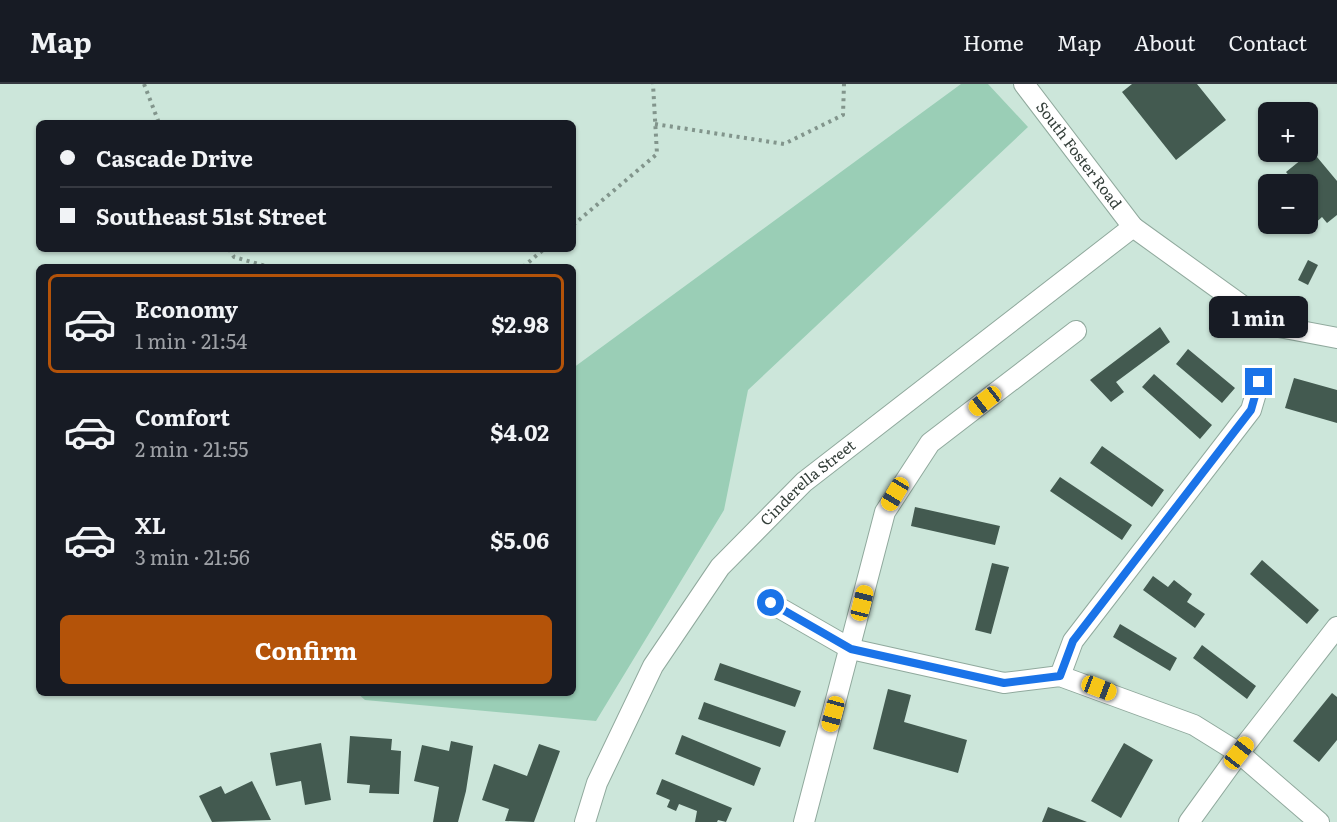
<!DOCTYPE html>
<html lang="en">
<head>
<meta charset="utf-8">
<style>
	body { margin:0; font-family:Literata,serif; background:#20242c; color:#f1f3f6; height:100vh; display:flex; flex-direction:column; font-size:22px; white-space:nowrap }
	* { box-sizing:border-box; margin:0 }
	p { font-size:20px; color:#9ea1a6 }
	.icon { flex:none; width:33px; height:33px; fill:none; stroke:currentColor; stroke-width:2; stroke-linecap:round; stroke-linejoin:round }
	.map { position:relative; flex:1; overflow:hidden }
	.side { position:absolute; left:36px; top:180px; width:540px; height:432px; display:flex; flex-direction:column; background:#171b24; border-radius:9px; box-shadow:0 2px 4px #0004 }
	.side>* { flex:none }
	.hud { position:absolute; left:36px; top:36px; width:540px; height:132px; border-radius:9px; box-shadow:0 2px 4px #0004; display:grid; align-content:center; height:132px; padding:0 24px; background:#171b24 }
	.tools { position:absolute; left:1258px; top:18px; display:grid; gap:12px }
	.tools a { display:grid; place-items:center; width:60px; height:60px; border-radius:9px; background:#171b24; box-shadow:0 2px 4px #0004; font-size:30px }
	.end { position:absolute; width:27px; height:27px; margin:-14px; border:8px solid #1a73e8; background:#fff; box-shadow:0 0 0 3px #fff }
	.from { border-radius:50% }
	.bubble { position:absolute; height:42px; border-radius:9px; background:#171b24; box-shadow:0 2px 4px #0004; font-size:20px; font-weight:700; line-height:42px; text-align:center }
	.car { position:absolute; width:18px; height:36px; margin:-18px -9px; border-radius:8px; box-shadow:0 0 4px 2px #0007; background:linear-gradient(#f5c518 24%,#345 0 40%,#f5c518 0 76%,#345 0 86%,#f5c518 0) }
	.hud b { display:flex; align-items:center; gap:21px; height:57px; font-size:22px }
	.hud b+b { border-top:2px solid #363941 }
	.hud i { width:15px; height:15px; background:#f1f3f6 }
	ul { padding:10px 0 0; list-style:none }
	li { display:flex; align-items:center; gap:18px; height:99px; margin:0 12px 9px; padding:0 12px; border:3px solid transparent; border-radius:9px }
	li div { flex:1 }
	li b { display:block; font-size:22px }
	li em { font-style:normal; font-weight:700 }
	li.selected { border-color:#b45309 }
	li>.icon { width:54px; height:54px; stroke-width:1.5 }
	.primary-button { display:flex; gap:12px; margin-top:auto; padding:12px 24px }
	.primary-button a { flex:1; height:69px; border-radius:9px; background:#b45309; color:#fff; font-size:24px; font-weight:700; line-height:69px; text-align:center }
	header { display:flex; align-items:center; gap:36px; box-sizing:border-box; height:84px; padding:0 30px; background:#171b24; border-bottom:2px solid #363941 }
	header strong { font-size:28px }
	nav { display:flex; gap:33px; margin-inline-start:auto; font-size:21px }
	.map>svg:first-child { display:block }
	.green { fill:#9aceb6 }
	.building { fill:#435a50 }
	.lines { fill:none; stroke-linecap:round; stroke-linejoin:round }
	.minor-casing { stroke:#90a99d; stroke-width:22 }
	.path { stroke:#82958c; stroke-width:4; stroke-dasharray:3 4.5; stroke-linecap:butt }
	.minor { stroke:#fff; stroke-width:20 }
	.route { stroke:#1a73e8; stroke-width:8 }
	.labels { text-anchor:middle; stroke-width:6; stroke-linejoin:round; paint-order:stroke }
	.street-label { font-size:15px; fill:#343f3a; stroke:#cce6da }
</style>
</head>
<body>
<header>
<strong>Map</strong>
<nav><a>Home</a><a>Map</a><a>About</a><a>Contact</a></nav>
</header>
<div class="map">
<svg width="1337" height="738" viewBox="0 0 1337 738">
	<rect width="100%" height="100%" fill="#cce6da"/>
	<path class="green" d="M961,0H988L1028,43L748,306L724,426L596,637L365,616L357,609H573V284Z"/>
	<path class="building" d="M1132,0H1197L1226,36L1176,76L1122,8Z
		M1312,67L1337,97V131L1327,139L1322,133L1312,142L1308,137V100H1296L1286,88Z
		M1308,176L1318,181L1308,201L1298,196Z
		M1160,243L1170,258L1116,298L1124,308L1111,318L1090,296Z
		M1188,265L1235,304L1222,319L1176,280Z
		M1154,290L1212,341L1200,355L1142,303Z
		M1294,294L1337,306V339L1285,324Z
		M1102,362L1164,406L1152,423L1090,379Z
		M1060,393L1132,441L1122,456L1050,407Z
		M915,423L1000,442L995,461L911,442Z
		M1262,476L1319,526L1307,540L1250,490Z
		M992,479L1009,483L991,550L975,546Z
		M1153,492L1168,503L1174,496L1192,510L1187,518L1205,530L1195,544L1143,506Z
		M1120,540L1177,574L1170,587L1113,553Z
		M1202,561L1256,602L1247,615L1193,574Z
		M720,579L801,607L795,623L714,596Z
		M888,605L911,611L904,638L967,656L958,689L873,665Z
		M1332,609L1337,613V656L1319,678L1293,657Z
		M704,618L786,647L780,663L698,635Z
		M682,651L761,684L754,702L675,670Z
		M350,652L392,655L391,666L401,667L399,710L369,709L370,701L347,699Z
		M451,657L473,662L466,707L458,738H433L439,703L414,697L422,661L449,667Z
		M321,659L331,716L305,721L301,697L276,702L270,669Z
		M1124,659L1153,676L1121,734L1091,717Z
		M539,660L560,667L534,738L505,737L509,725L482,716L494,680L527,692Z
		M662,695L732,724L726,738L718,736L717,738H695L697,727L679,720L676,727L667,723L670,716L656,710Z
		M252,697L271,736L212,738L199,712L221,702L225,710Z
		M1048,723L1087,738H1042Z"/>
	<g class="lines">
		<defs>
			<g id="minor">
				<path id="s1" d="M1024,0L1133,143L1269,241L1337,254"/>
				<path d="M771,519L851,565L1004,599L1060,592L1194,641L1239,669L1319,738"/>
				<path d="M1060,592L1073,557L1251,326L1259,299"/>
				<path id="s2" d="M585,738L597,699L653,582L720,483L804,398L1133,143"/>
				<path d="M804,738L885,428L930,359L1076,247"/>
				<path d="M1189,738L1239,669L1337,543"/>
			</g>
		</defs>
		<use href="#minor" class="minor-casing"/>
		<path class="path" d="M144,0L159,39
			M655,40L784,60L843,31L844,0
			M573,141L657,70L653,0
			M229,165L234,173L269,183
			M523,183L544,165"/>
		<use href="#minor" class="minor"/>
	</g>
	<g class="lines">
		<path class="route" d="M771,519L851,565L1004,599L1060,592L1073,557L1251,326L1259,298"/>
	</g>
	<g class="labels">
		<g class="street-label">
			<text dy="5" stroke="none"><textPath href="#s1" startOffset="90">South Foster Road</textPath></text>
			<text dy="5" stroke="none"><textPath href="#s2" startOffset="412">Cinderella Street</textPath></text>
		</g>
	</g>
</svg>
<div class="tools">
<a>+</a>
<a>−</a>
</div>
<i class="end from" style="left:771px;top:519px"></i>
<i class="end" style="left:1259px;top:298px"></i>
<div class="bubble" style="left:1209px;top:212px;width:99px">1 min</div>
<i class="car" style="left:985px;top:317px;rotate:232deg"></i>
<i class="car" style="left:895px;top:410px;rotate:211deg"></i>
<i class="car" style="left:862px;top:519px;rotate:14deg"></i>
<i class="car" style="left:1099px;top:604px;rotate:111deg"></i>
<i class="car" style="left:833px;top:630px;rotate:195deg"></i>
<i class="car" style="left:1239px;top:669px;rotate:38deg"></i>
<div class="hud">
<b><i class="from"></i>Cascade Drive</b>
<b><i></i>Southeast 51st Street</b>
</div>
<section class="side">
<ul>
<li class="selected"><svg class="icon" aria-label="car" viewBox="0 0 24 24"><path d="M5 17H2v-5l4-1 3-4h7l3 4 3 1v5h-3M9 17h6M6 11h13"/><circle cx="7" cy="17" r="2"/><circle cx="17" cy="17" r="2"/></svg><div><b>Economy</b><p>1 min · 21:54</p></div><em>$2.98</em></li>
<li><svg class="icon" aria-label="car" viewBox="0 0 24 24"><path d="M5 17H2v-5l4-1 3-4h7l3 4 3 1v5h-3M9 17h6M6 11h13"/><circle cx="7" cy="17" r="2"/><circle cx="17" cy="17" r="2"/></svg><div><b>Comfort</b><p>2 min · 21:55</p></div><em>$4.02</em></li>
<li><svg class="icon" aria-label="car" viewBox="0 0 24 24"><path d="M5 17H2v-5l4-1 3-4h7l3 4 3 1v5h-3M9 17h6M6 11h13"/><circle cx="7" cy="17" r="2"/><circle cx="17" cy="17" r="2"/></svg><div><b>XL</b><p>3 min · 21:56</p></div><em>$5.06</em></li>
</ul>
<div class="primary-button"><a>Confirm</a></div>
</section>
</div>
</body>
</html>
